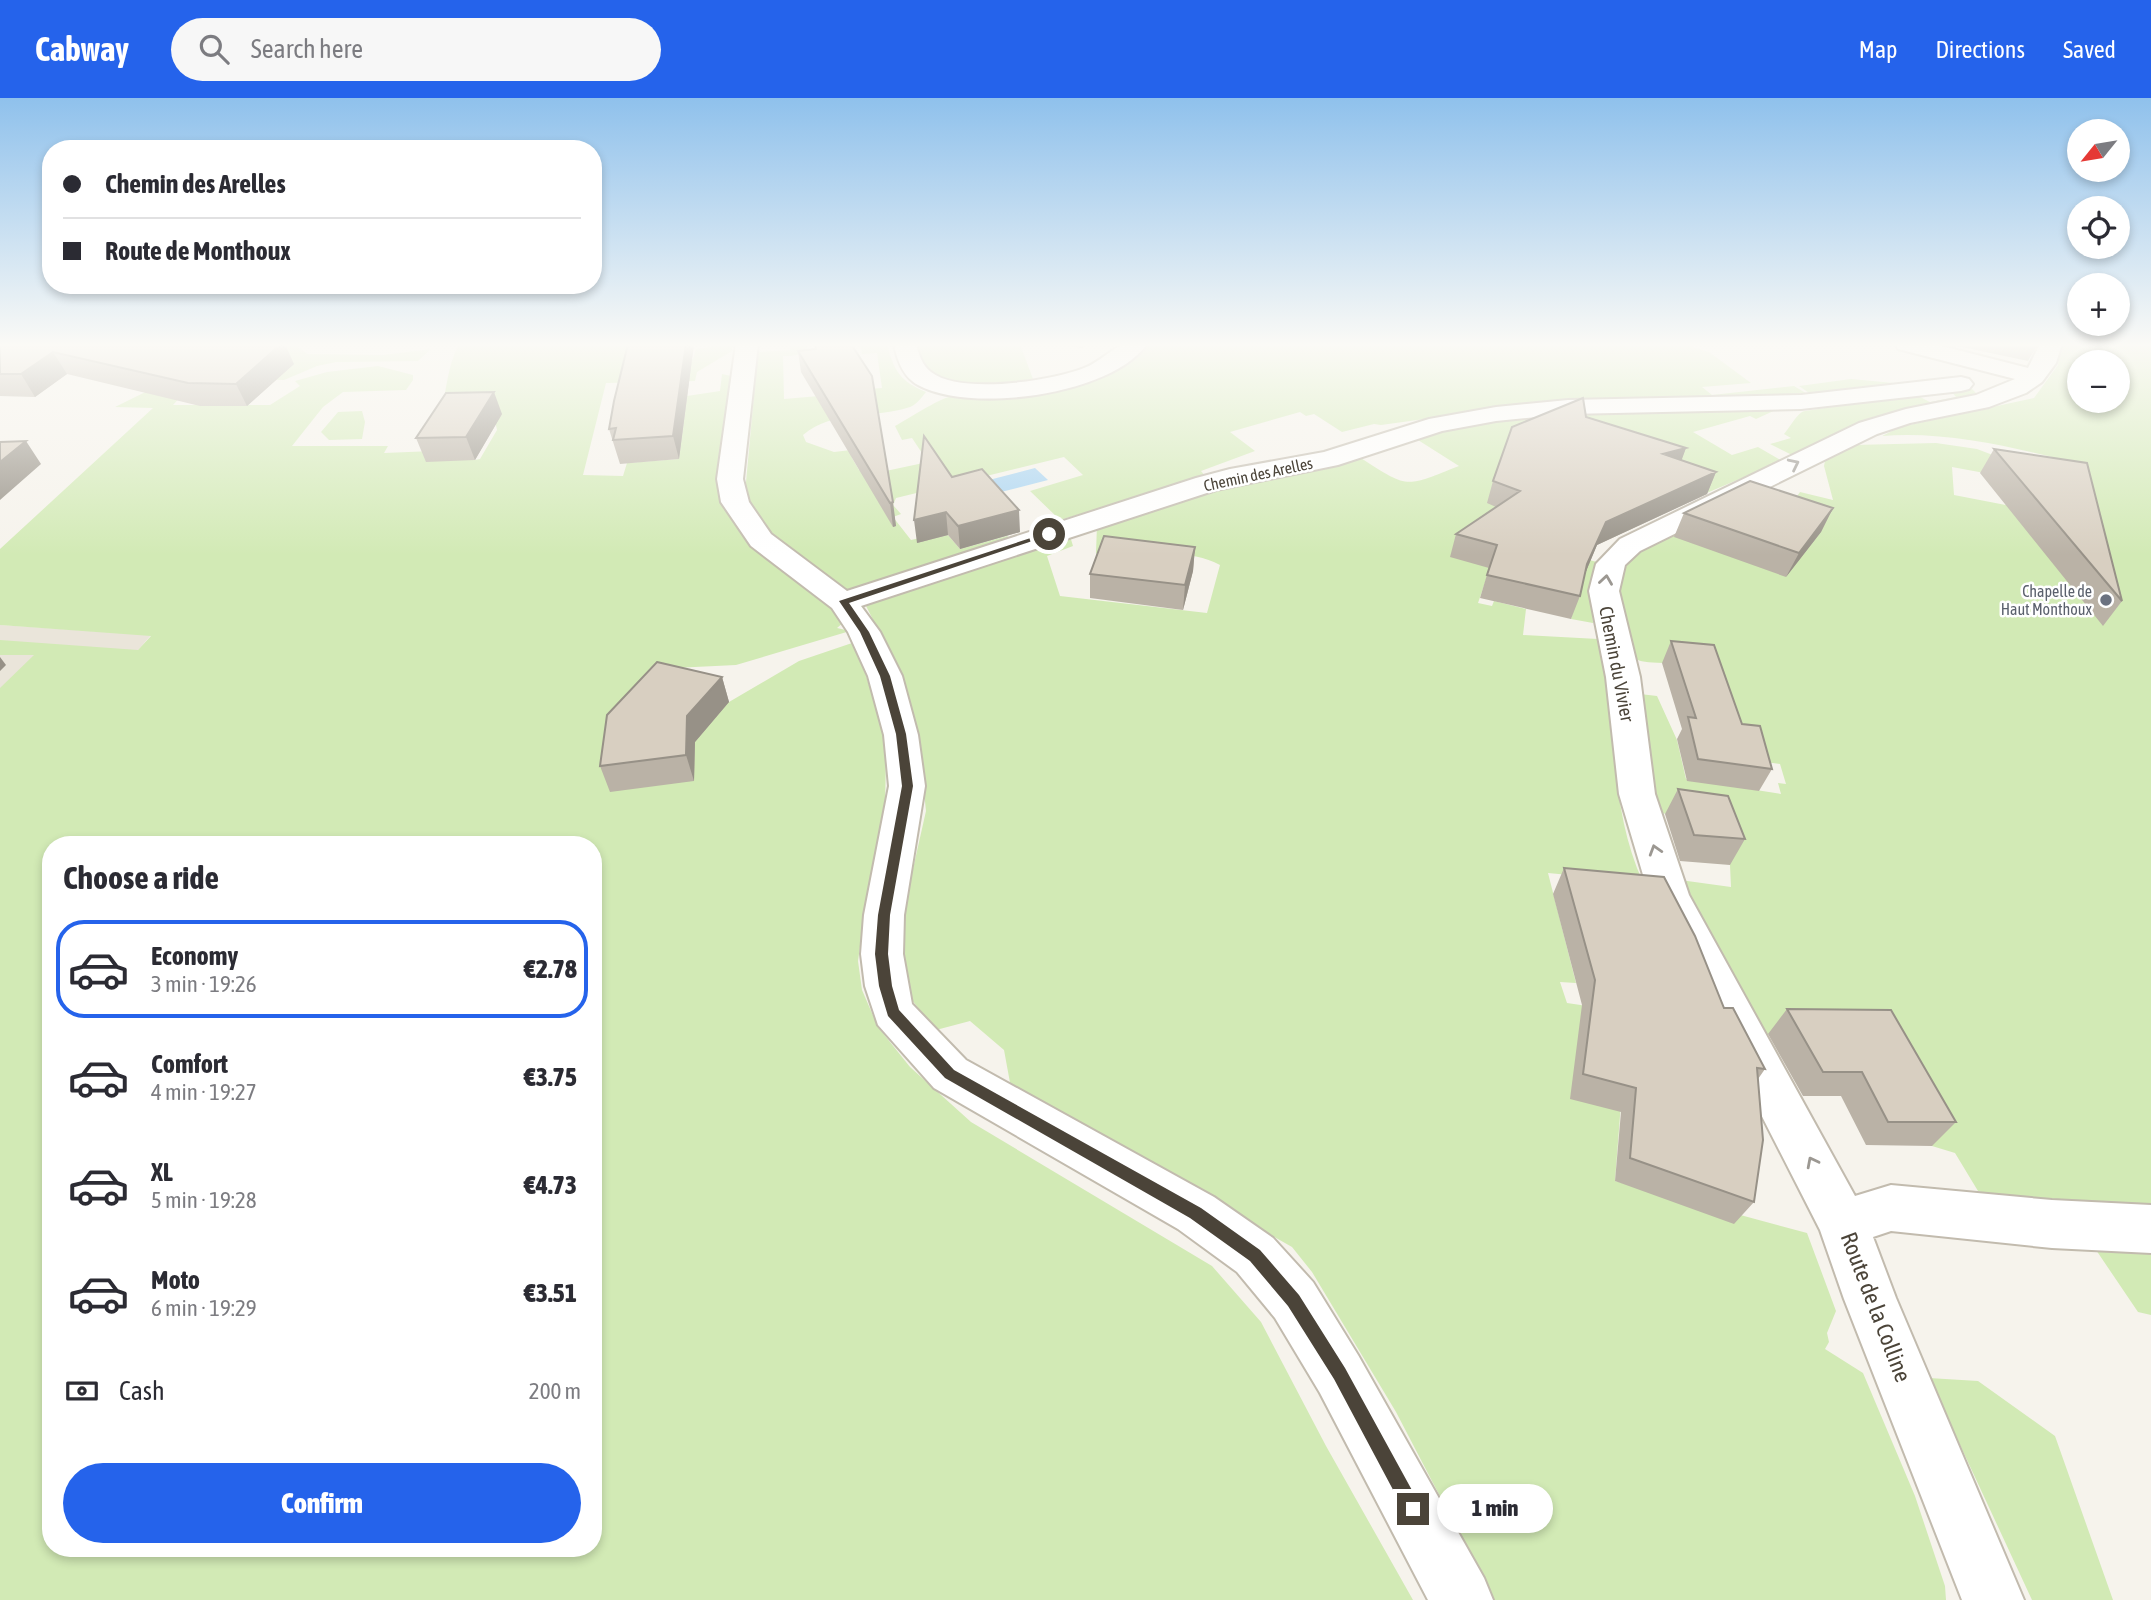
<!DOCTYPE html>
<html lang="en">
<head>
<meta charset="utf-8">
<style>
	body { margin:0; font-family:"Asap Condensed",sans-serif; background:#f7f7f7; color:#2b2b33; height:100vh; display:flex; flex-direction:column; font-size:26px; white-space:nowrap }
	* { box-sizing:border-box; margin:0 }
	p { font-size:23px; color:#7c7c81 }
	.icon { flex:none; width:38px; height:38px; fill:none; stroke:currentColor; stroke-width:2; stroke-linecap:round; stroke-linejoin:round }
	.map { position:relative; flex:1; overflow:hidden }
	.sheet { position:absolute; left:42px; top:738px; width:560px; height:721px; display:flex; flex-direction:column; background:#fff; border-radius:28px; box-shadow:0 4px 10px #0003 }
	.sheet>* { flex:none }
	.banner { position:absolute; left:42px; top:42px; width:560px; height:154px; border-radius:28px; box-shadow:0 4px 10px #0003; display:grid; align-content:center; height:154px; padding:0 21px; background:#fff }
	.needle { width:46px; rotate:240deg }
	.tools { position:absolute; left:2067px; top:21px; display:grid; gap:14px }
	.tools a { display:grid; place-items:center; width:63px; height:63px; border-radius:50%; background:#fff; box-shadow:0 4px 10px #0003; font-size:35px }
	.end { position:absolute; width:32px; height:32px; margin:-16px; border:9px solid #4b4439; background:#fff; box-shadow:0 0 0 4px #fff }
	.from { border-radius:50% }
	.bubble { position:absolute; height:49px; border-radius:24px; background:#fff; box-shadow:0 4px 10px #0003; font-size:23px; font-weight:800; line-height:49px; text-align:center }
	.banner b { display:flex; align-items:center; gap:24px; height:66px; font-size:26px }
	.banner b+b { border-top:2px solid #e1e1e2 }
	.banner i { width:18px; height:18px; background:#2b2b33 }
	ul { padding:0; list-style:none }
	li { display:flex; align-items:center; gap:21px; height:98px; margin:0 14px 10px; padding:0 7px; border:4px solid transparent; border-radius:28px }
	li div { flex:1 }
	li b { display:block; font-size:26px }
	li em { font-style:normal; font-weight:800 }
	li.selected { border-color:#2563eb }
	li>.icon { width:63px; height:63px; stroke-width:1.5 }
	h2 { padding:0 21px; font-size:32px; line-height:84px }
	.pay { display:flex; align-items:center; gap:18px; height:77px; padding:0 21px; font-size:26px }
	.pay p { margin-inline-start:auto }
	.primary-button { display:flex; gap:14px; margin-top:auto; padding:14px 21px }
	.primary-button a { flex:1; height:80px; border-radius:42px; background:#2563eb; color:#fff; font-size:28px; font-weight:800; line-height:80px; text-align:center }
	header { display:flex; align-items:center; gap:42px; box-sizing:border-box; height:98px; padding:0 35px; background:#2563eb; color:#fff }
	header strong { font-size:33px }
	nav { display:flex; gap:38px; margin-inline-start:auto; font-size:24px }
	.search { width:490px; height:63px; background:#f7f7f7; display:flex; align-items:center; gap:18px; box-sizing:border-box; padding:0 24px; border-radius:38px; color:#7c7c81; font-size:26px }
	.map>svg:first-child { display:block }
	.residential { fill:#eae5da }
	.green { fill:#d2eab5; fill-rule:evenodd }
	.water { fill:#a9d4f2 }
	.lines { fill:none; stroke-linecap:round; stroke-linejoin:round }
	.minor-casing { stroke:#c2bbae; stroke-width:4 }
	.minor { fill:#fff; fill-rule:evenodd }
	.wall { fill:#bab2a6 }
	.shaded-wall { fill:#979187 }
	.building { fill:#d8cfc1; stroke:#979187; stroke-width:2 }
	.oneway { stroke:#9c9892 }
	.route { fill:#4b4439 }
	.worship-dot { fill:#6b7280; stroke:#fff; stroke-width:2.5 }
	.labels { text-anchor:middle; stroke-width:5; stroke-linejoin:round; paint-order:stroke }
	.far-street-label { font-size:16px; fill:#4b4439; stroke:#fff }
	.far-worship-label { font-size:16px; fill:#5b616d; stroke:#fff; text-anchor:end }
	.street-label { font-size:19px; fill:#4b4439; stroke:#fff }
	.near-street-label { font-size:23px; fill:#4b4439; stroke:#fff }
</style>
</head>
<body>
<header>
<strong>Cabway</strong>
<div class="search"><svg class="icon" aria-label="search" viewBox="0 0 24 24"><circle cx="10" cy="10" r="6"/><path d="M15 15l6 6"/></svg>Search here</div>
<nav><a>Map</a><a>Directions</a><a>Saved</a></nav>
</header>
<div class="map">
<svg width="2151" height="1502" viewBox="0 0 2151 1502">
	<rect width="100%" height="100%" fill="#f6f3ec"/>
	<path class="residential" d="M0,527L151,537L67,635L0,634Z"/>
	<path class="green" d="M93,246H293L308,256L383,257L431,251L418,263L336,264L317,268L284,282L249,281L183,296L173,307H270L300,288L295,283L327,274L378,268L413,277V282L406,292L343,294L323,309L292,348H388L384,355L433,353L475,362L480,361L497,332L492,308L440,317C447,293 447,268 459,246H630L658,262L693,261L696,251L732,246V253L697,274L695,283L606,285L583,377L623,378L627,365L679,361L687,298L720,293L722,276L731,278L719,382L746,384L758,254L790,252L791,246H809C804,258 794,258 783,258L784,301L866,294L867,291L882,290L877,255L862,256L861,250L851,246H887C894,273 900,283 926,294C922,299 916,307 910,309C875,321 834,311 803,337L806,344L834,354L851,352L852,360L859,372H864L867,377L928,364L912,340L902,342L895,328C910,320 936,302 952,298C962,296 974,299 985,299C1029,297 1124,289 1149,246H1683L1709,254L1751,285L1702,289L1712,297L1794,288L1809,297L1526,307L1381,327L1374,326L1342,334L1314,316L1306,318L1300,314L1230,334L1255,353L1201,373L1206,379L1060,422L1030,393L1083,377L1064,359L896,400L893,407L901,416L893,419L911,442L920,440L923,443L948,437L960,451L1007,438L1013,443L1070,438L1073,448L1047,458L1060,498L1207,515L1220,467C1188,449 1138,458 1103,463L1096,455L1097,427L1229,386L1359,359C1410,391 1403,390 1459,368L1418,342L1421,336C1536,306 1664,313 1782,309L1756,321L1750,318L1693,334L1732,357L1758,349L1782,363L1702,397L1490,470L1478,505L1492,508L1494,503L1526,511L1523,537L1598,541C1617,621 1608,708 1643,784L1548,775L1576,885L1560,884L1567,905L1628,914L1615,1083L1807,1135L1836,1213L1827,1235L1829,1244L1825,1251L1863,1275L1915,1398L1945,1488L1946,1502H1494L1396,1314L1312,1174L1292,1149L1011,990L1004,952L970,923L936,932L911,901L899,833L926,713L918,635L892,559L865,506L837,530L850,533L736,567L674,570L665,589L729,604L799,563L855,544L884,633L886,657L885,711L869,784L858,863L862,892L878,929L910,969L971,1024L1212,1168L1261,1224L1326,1348L1413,1502H0V590L34,557H0V542L138,552L151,538L0,527V451L153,310L115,309L190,272ZM51,747H593V1451H51Z
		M917,246H1020L1033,281C1005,284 948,293 926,272C921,266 919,254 917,246Z
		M2061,246H2151V1217L2138,1214L2069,1112L2001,1100L1978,1093L1955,1055L1932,1048L1870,937L1760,936L1680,782L1731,789L1730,767L1713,720L1658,715L1640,596L1657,598L1677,642L1686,681L1781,696L1778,685L1786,686L1780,666L1751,662L1663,565C1633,564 1630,563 1625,534C1621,518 1614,497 1618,480C1626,451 1707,419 1734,405L1781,421L1800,394L1833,402L1824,368L1825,363L1854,347L1936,345L1977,351L1998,359L2006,379L1952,369L1954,397L2078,421L2068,363C2008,348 1944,333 1882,338L1900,329L2034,300L2058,267ZM2079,264H2118V303H2079Z
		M1851,281L1894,285L1812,297L1799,288Z
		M1972,291L1976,295L1968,298L1878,318L1792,357L1770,346L1791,340L1784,336C1790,329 1795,319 1802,314C1808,311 1902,301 1918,298L1930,304L1956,299L1951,293Z
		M362,313L365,324L362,341L329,342L321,334L338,314Z
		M1543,450L1597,464L1591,489L1593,525L1571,521L1579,490Z
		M1929,1280L1978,1283L2055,1338L2113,1502H2032Z"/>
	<path class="water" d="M1035,370L1048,382L997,395L985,383Z"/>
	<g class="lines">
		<defs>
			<path id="minor" d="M736,246H758L743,381L749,404L771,436L847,493L1196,380L1230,371L1324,354L1429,321L1496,309L1568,302L1801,297L1961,279L1969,281L1973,286L1969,291L1961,293L1801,311L1568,316L1496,323L1442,333L1338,367L1216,392L861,508L880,534L902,578L918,637L925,688L904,817L903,856L912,906L966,962L1214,1099L1273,1140L1313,1184L1358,1257L1484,1480L1493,1502H1428L1320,1295L1275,1220L1237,1174L1178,1131L934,990L878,927L865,888L861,856L864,817L889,688L884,637L868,578L848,534L832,510L751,448L721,404L717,381Z
				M894,246H916C919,257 922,267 931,274C960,297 1051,283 1084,270C1097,266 1115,248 1125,246C1132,245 1140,246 1147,246C1112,297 970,316 918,287C903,279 897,262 894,246Z
				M1895,246H1934L2028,270L2040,246H2062L2056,265L2042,284L2026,295L1989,309L1910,325L1877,336L1640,453L1625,467L1619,493L1640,579L1655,696L1689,797L1855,1098L1891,1087L2052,1102L2151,1107V1155L2052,1150L1891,1133L1873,1139L1896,1200L2024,1502H1962L1844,1201L1820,1132L1649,797L1619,696L1606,579L1589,493L1596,466L1620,441L1859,325L1906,311L1976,297L2015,281L1898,251Z"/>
		</defs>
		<use href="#minor" class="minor-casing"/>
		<use href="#minor" class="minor"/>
	</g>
	<path class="wall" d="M0,246L294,266L247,308H200L67,276L35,299L0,298Z
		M628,246H694L679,361L620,366L609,331Z
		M1054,246H1086L1083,250Z
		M1948,246H2038L2028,263Z
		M798,253L872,278L896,428L893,429L801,274Z
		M502,316L475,362L426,364L416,340Z
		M1586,319L1686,350L1681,362L1716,374L1707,396L1597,447L1585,476L1580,498L1571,521L1480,500L1489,470L1450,459L1456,436L1496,409L1487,405L1493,383Z
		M1994,351L2122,503L2103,528L1980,375Z
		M952,379L1020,434L960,451L948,437L917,445Z
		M1833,410L1821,434L1786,479L1674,439L1684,415Z
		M1195,449L1193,473L1183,512L1090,500V476Z
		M1671,543L1742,626L1772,671L1759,693L1687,683L1677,641L1682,631L1662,565Z
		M722,579L729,604L695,644L694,683L610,694L600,668Z
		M1678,691L1745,741L1730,767L1680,763L1665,716Z
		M1564,770L1724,910L1765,971L1758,981L1754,1104L1734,1126L1615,1083L1621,1014L1570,1001L1582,907L1553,796Z
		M1787,911L1956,1024L1932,1048L1866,1047L1841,998H1803L1768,936Z"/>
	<path class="shaded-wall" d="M281,246H285L294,266L247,308L236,286Z
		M686,246H694L679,361L673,338Z
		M53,254L67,276L35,299L21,276Z
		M494,294L502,316L475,362L466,339Z
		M26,343L41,366L0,402V364Z
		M1686,350L1678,372L1663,356Z
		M1716,374L1707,396L1597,447L1579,490L1587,466L1606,424Z
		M893,404L896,428L893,429L890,405Z
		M1833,410L1821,434L1786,479L1799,455Z
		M1019,412L1020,434L960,451L958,428Z
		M946,414L948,437L917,445L914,422Z
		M1195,449L1193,473L1183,512L1185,487Z
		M0,559L6,567L0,573Z
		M722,579L729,604L695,644L694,683L686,657L687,618Z"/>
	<path class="building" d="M0,246H281L236,286L188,285L53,254L21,276H0Z
		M628,246H686L673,338L613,342L616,330L609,331L614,303Z
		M815,246H851L872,278L893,404L890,405L798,253L816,251Z
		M494,294L466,339L416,340L446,295Z
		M1583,300L1586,319L1686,350L1663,356L1716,374L1606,424L1587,466L1580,498L1487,477L1497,447L1456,436L1520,393L1493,383L1512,329Z
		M924,338L952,379L982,371L1019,412L958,428L946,414L914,422Z
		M26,343L0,364V344Z
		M1994,351L2087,365L2122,503Z
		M1750,383L1833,410L1799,455L1684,415Z
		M1104,438L1195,449L1185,487L1090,476Z
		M1671,543L1714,547L1742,626L1760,628L1772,671L1698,661L1688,619L1696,620Z
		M657,564L722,579L687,618L686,657L600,668L607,617Z
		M1678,691L1728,698L1745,741L1694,737Z
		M1564,770L1664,779L1695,838L1724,910H1733L1765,971L1757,970L1763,1042L1754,1104L1630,1060L1636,990L1583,976L1595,882Z
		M1787,911L1891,912L1956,1024H1888L1862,974H1823Z"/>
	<defs><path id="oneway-chevron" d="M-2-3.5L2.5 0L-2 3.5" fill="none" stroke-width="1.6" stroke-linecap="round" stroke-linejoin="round" transform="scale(1.75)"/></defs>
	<g class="oneway">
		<use href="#oneway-chevron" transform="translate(1794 366) rotate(-26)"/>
		<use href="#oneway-chevron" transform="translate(1606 482) rotate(-82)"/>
		<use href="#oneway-chevron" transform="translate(1655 752) rotate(-107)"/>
		<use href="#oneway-chevron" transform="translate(1812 1064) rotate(-117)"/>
	</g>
	<linearGradient id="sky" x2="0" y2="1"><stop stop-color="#8fc1ec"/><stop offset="0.54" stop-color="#fbfaf6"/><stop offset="1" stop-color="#fbfaf6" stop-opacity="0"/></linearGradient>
	<rect width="2151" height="457" fill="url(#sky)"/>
	<path class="route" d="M1046,435L1053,436L849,505L869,534L890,578L906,636L913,688L890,817L888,856L892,888L899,912L954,972L1201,1110L1260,1152L1299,1197L1345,1270L1419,1405L1422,1411L1419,1418L1413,1420L1407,1418L1334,1281L1288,1208L1250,1163L1190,1120L945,980L888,918L879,888L875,856L878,817L902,688L896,636L880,578L860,534L839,503Z"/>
	<circle class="worship-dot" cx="2106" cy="502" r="7"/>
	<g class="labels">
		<g class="far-street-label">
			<text transform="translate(1258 376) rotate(-12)" y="6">Chemin des Arelles</text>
		</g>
		<g class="far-worship-label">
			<text x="2092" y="499">Chapelle de<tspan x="2092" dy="18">Haut Monthoux</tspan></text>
		</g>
		<g class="street-label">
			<text transform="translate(1617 566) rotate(79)" y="7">Chemin du Vivier</text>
		</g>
		<g class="near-street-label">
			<text transform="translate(1876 1209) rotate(69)" y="8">Route de la Colline</text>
		</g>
	</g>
</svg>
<div class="tools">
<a><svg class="needle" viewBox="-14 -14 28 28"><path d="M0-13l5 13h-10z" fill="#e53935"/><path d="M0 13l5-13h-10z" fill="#7c7c81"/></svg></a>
<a><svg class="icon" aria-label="locate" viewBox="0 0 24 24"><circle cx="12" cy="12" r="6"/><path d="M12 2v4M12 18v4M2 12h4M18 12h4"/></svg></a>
<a>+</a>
<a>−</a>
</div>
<i class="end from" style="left:1049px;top:436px"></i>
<i class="end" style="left:1413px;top:1411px"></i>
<div class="bubble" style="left:1437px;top:1386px;width:116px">1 min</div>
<div class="banner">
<b><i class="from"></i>Chemin des Arelles</b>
<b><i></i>Route de Monthoux</b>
</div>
<section class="sheet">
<h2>Choose a ride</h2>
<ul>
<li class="selected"><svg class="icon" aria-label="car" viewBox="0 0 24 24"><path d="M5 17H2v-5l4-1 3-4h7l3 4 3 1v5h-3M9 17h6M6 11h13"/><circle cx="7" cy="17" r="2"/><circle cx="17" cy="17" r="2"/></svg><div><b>Economy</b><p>3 min · 19:26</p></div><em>€2.78</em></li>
<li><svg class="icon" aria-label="car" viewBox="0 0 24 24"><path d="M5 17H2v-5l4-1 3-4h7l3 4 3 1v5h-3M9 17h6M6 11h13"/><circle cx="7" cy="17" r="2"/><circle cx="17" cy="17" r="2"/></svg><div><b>Comfort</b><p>4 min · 19:27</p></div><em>€3.75</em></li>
<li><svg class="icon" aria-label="car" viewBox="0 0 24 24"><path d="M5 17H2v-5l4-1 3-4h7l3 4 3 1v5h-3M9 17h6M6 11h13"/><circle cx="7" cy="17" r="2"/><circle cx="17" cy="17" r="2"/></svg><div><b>XL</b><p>5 min · 19:28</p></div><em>€4.73</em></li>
<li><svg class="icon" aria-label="car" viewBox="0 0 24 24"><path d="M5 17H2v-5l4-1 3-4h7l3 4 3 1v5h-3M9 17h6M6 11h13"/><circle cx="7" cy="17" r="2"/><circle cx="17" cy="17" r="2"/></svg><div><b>Moto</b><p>6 min · 19:29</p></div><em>€3.51</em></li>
</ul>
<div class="pay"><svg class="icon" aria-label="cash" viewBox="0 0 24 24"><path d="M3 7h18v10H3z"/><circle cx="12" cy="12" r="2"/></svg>Cash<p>200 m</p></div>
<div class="primary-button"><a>Confirm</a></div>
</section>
</div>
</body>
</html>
